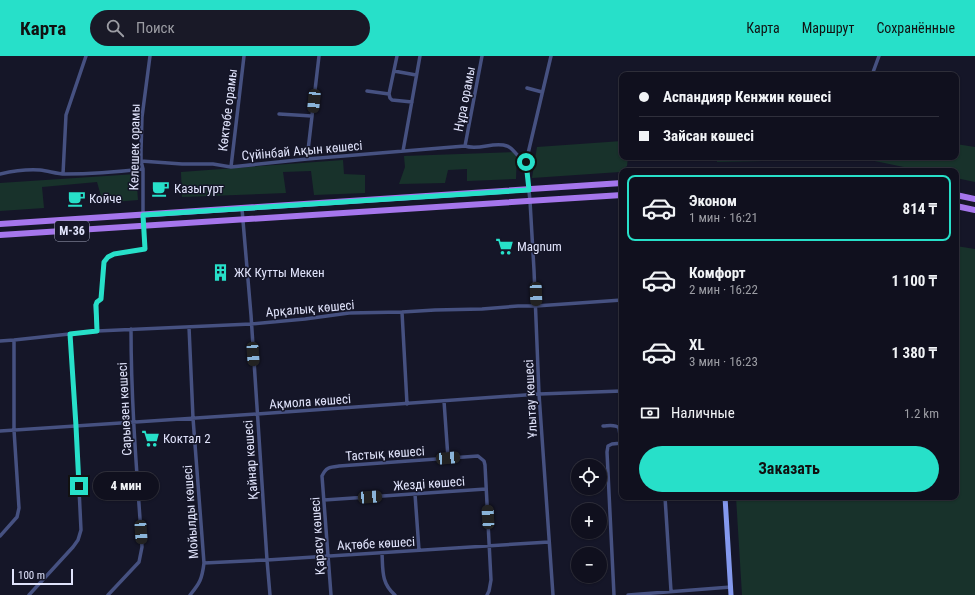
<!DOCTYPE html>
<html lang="ru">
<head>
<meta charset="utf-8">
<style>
	body { margin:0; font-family:"Roboto Condensed",sans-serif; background:#191927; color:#f1f3f6; height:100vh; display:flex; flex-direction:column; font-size:15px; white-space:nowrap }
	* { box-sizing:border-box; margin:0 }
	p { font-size:13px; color:#9c9da4 }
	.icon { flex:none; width:22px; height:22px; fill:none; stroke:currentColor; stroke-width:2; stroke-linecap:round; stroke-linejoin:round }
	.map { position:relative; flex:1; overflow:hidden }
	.sheet { position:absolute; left:619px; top:112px; width:340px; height:332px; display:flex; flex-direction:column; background:#10101e; border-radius:8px; box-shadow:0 1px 3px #0004,0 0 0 1px #30303c }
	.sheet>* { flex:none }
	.banner { position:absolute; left:619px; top:16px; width:340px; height:88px; border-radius:8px; box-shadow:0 1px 3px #0004,0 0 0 1px #30303c; display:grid; align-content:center; height:88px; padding:0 20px; background:#10101e }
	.controls { position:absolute; left:571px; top:403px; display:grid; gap:8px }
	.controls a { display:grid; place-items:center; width:36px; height:36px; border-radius:50%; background:#10101e; box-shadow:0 1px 3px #0004,0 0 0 1px #30303c; font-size:20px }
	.scale { position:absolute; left:12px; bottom:10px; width:61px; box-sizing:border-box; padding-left:4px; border:2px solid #e0e3fb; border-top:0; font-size:11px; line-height:14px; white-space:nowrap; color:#e0e3fb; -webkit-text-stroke:3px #151628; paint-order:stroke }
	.end { position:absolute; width:18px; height:18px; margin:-9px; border:5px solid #27e0c9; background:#111; box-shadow:0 0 0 2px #111 }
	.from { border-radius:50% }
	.bubble { position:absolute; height:28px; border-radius:14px; background:#10101e; box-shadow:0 1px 3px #0004,0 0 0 1px #30303c; font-size:13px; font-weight:700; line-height:28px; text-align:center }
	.car { position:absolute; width:12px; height:24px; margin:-12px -6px; border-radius:5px; box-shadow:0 0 3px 1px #0007; background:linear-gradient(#222 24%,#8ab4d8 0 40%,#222 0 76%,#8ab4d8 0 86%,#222 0) }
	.banner b { display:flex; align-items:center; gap:14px; height:38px; font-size:15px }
	.banner b+b { border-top:1px solid #30303c }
	.banner i { width:10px; height:10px; background:#f1f3f6 }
	ul { padding:7px 0 0; list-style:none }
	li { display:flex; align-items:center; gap:12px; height:66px; margin:0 8px 6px; padding:0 12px; border:2px solid transparent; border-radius:8px }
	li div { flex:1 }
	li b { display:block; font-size:15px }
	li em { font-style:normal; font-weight:700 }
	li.selected { border-color:#27e0c9 }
	li>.icon { width:36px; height:36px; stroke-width:1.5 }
	.pay { display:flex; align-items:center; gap:10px; height:44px; padding:0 20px; font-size:15px }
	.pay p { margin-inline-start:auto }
	.cta { display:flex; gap:8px; margin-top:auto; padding:8px 20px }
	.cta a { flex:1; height:46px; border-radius:24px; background:#27e0c9; color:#111; font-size:16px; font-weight:700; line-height:46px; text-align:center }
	header { display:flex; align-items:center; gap:24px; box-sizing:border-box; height:56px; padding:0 20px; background:#27e0c9; color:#111 }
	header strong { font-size:19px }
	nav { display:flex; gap:22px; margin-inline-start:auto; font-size:14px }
	.search { width:280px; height:36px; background:#191927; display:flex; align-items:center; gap:10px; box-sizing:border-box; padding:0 14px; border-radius:22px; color:#9c9da4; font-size:15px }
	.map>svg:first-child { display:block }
	.green { fill:#18322b }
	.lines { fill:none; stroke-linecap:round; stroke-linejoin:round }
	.street { stroke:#465181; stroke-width:3.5 }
	.secondary { stroke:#8499ee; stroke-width:5 }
	.primary { stroke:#a576ec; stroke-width:6 }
	.route { stroke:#27e0c9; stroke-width:5 }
	.labels { text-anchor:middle; stroke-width:3; stroke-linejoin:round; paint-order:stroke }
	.shield { fill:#151628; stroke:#a3a6bc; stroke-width:1 }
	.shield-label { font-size:12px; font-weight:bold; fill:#e0e3fb }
	.street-label { font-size:13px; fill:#e0e3fb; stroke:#151628 }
	.poi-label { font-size:13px; fill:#e0e3fb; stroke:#151628; text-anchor:start }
</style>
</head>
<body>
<header>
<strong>Карта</strong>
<div class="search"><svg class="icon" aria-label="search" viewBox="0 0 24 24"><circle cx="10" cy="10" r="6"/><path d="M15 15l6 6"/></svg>Поиск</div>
<nav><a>Карта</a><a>Маршрут</a><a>Сохранённые</a></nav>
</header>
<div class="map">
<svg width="975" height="539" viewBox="0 0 975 539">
	<rect width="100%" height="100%" fill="#151628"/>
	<path class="green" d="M622,85V101H628L627,110L620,116L532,122L537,91Z
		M956,88L975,91V126L956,122V115H923L865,103L717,106V101H956Z
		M517,96L516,123L467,125V113L448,114L445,127L399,128L405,111L404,100Z
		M343,104L344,118L365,119V137L314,139L311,115L283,116L286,137L182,141L181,116Z
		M136,118L138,144L103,147L97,126L42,131L44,152L0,155V127Z
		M956,190L975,193V539H742L736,441H956Z"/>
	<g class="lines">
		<path class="street" d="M397,0L389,38L390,42L392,44L412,46
			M551,0L526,106L530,145L534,214L539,338L553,539
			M394,15L416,19
			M872,19L879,0
			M527,32L542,36
			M367,35L389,38
			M279,58L312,60
			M465,90L482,0
			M403,95L420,0
			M307,103L319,0
			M141,105L182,108H213L231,111L307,103L465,90C479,95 494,85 507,90C514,92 517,102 526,106
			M231,111L244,0
			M0,118C13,115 27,113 40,114C49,115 57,118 65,118C91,118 117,116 143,113
			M63,118L66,59L86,0
			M242,153L251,259L267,504L270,539
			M402,256L407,348
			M189,271L193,362L204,507C202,523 200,527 190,539
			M97,275L95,249L97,246L101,243L104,206L108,201L114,198L145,193L143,159V113L141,105V95L142,61L150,0
			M0,285L14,284L97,275L251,268L305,263L349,257L402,256L435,254L482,253L518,250H536L622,244
			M444,345L448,402
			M603,370C608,370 615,368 619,372L621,387
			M0,375L257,358L539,338L622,335
			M415,438L419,494
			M665,441L671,535
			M324,444L486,433
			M0,480L17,461L19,452L14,374V284
			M382,497C383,514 381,527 395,539
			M204,507L267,504L549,486
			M29,539L73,491L78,484L81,474L76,370L70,278
			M108,539L139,506L142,491C137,419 131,346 131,273
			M331,539L322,420C326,411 330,411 339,410L478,400L484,405L485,409L491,524L489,535L487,539
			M614,539L607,396L608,390L612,388L622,387
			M628,539L731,531"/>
		<path class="secondary" d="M725,441L731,539"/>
		<path class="primary" d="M956,139L975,143
			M956,150L975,154
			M0,168L622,127
			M0,179L622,139"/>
	</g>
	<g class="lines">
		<path class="route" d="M79,430L76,370L70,278L97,275L96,249L97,246L101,243L104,206L108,201L114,198L145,193L143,159L529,134L526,106"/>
	</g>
	<defs>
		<symbol id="cafe-bare" viewBox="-9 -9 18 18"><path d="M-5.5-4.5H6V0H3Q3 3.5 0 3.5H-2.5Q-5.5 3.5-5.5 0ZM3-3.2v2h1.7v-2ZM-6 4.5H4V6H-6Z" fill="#27e0c9" stroke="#151628" stroke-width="2.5" paint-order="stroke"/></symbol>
		<symbol id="supermarket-bare" viewBox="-9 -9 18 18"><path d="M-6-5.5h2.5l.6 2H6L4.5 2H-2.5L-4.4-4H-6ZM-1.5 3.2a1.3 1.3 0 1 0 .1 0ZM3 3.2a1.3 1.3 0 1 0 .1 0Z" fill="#27e0c9" stroke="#151628" stroke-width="2.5" paint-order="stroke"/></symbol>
		<symbol id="building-bare" viewBox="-9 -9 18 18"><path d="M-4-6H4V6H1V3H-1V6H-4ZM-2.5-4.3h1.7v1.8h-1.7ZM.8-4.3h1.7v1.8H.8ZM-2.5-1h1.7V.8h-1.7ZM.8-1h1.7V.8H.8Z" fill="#27e0c9" stroke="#151628" stroke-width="2.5" paint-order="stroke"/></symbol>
	</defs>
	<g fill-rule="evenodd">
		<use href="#cafe-bare" x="148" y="120" width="25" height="25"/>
		<use href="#cafe-bare" x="64" y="130" width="25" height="25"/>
		<use href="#supermarket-bare" x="492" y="178" width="25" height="25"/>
		<use href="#building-bare" x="208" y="204" width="25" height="25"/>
		<use href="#supermarket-bare" x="138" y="370" width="25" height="25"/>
	</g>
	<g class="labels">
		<rect class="shield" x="55" y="165" width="34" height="20" rx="3"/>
		<g class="shield-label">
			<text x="72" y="179">M-36</text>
		</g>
		<g class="street-label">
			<text transform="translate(464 43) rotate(-79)" y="5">Нұра орамы</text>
			<text transform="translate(227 54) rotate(-83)" y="5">Көктөбе орамы</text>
			<text transform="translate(134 91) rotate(-89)" y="5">Келешек орамы</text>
			<text transform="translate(302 94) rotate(-5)" y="5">Сүйінбай Ақын көшесі</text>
			<text transform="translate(310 252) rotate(-5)" y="5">Арқалық көшесі</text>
			<text transform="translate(530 343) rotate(-93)" y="5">Ұлытау көшесі</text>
			<text transform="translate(310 345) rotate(-4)" y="5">Ақмола көшесі</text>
			<text transform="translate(124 353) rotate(-93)" y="5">Сарыөзен көшесі</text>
			<text transform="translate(385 397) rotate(-4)" y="5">Тастық көшесі</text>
			<text transform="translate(250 404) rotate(-94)" y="5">Қайнар көшесі</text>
			<text transform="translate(429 427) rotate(-4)" y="5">Жезді көшесі</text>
			<text transform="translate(190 456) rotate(-94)" y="5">Мойылды көшесі</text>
			<text transform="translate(317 480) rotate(-94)" y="5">Қарасу көшесі</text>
			<text transform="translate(376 487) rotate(-3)" y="5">Ақтөбе көшесі</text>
		</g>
		<g class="poi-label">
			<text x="174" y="137">Казыгурт</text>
			<text x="89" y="147">Койче</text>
			<text x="517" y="195">Magnum</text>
			<text x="234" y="221">ЖК Кутты Мекен</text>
			<text x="163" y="387">Коктал 2</text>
		</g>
	</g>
</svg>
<div class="controls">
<a><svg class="icon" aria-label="locate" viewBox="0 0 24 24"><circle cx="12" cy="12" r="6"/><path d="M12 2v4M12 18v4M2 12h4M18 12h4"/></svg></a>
<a>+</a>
<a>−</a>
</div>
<div class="scale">100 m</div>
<i class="end from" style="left:526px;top:106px"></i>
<i class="end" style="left:79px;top:430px"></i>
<div class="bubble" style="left:93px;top:416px;width:66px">4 мин</div>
<i class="car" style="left:314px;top:45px;rotate:186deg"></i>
<i class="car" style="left:536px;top:238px;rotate:178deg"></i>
<i class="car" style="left:253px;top:298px;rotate:176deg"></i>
<i class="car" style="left:448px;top:402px;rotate:85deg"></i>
<i class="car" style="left:370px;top:441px;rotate:86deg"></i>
<i class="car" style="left:488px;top:461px;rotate:357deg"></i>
<i class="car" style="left:141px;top:476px;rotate:176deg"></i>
<div class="banner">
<b><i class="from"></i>Аспандияр Кенжин көшесі</b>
<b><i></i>Зайсан көшесі</b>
</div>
<section class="sheet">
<ul>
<li class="selected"><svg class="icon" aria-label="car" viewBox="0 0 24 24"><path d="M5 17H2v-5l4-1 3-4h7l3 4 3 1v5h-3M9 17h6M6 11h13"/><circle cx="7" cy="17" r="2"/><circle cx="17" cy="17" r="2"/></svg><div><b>Эконом</b><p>1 мин · 16:21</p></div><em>814 ₸</em></li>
<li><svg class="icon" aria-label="car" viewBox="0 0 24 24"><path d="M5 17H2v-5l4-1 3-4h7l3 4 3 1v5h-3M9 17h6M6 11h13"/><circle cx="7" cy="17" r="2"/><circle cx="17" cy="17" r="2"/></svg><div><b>Комфорт</b><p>2 мин · 16:22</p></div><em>1 100 ₸</em></li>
<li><svg class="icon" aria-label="car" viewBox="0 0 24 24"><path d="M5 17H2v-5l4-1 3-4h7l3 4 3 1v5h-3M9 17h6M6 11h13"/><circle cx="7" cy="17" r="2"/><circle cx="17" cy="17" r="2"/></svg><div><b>XL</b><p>3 мин · 16:23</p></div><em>1 380 ₸</em></li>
</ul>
<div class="pay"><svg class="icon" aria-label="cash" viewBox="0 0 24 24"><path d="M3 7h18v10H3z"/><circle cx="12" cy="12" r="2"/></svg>Наличные<p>1.2 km</p></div>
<div class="cta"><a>Заказать</a></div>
</section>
</div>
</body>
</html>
